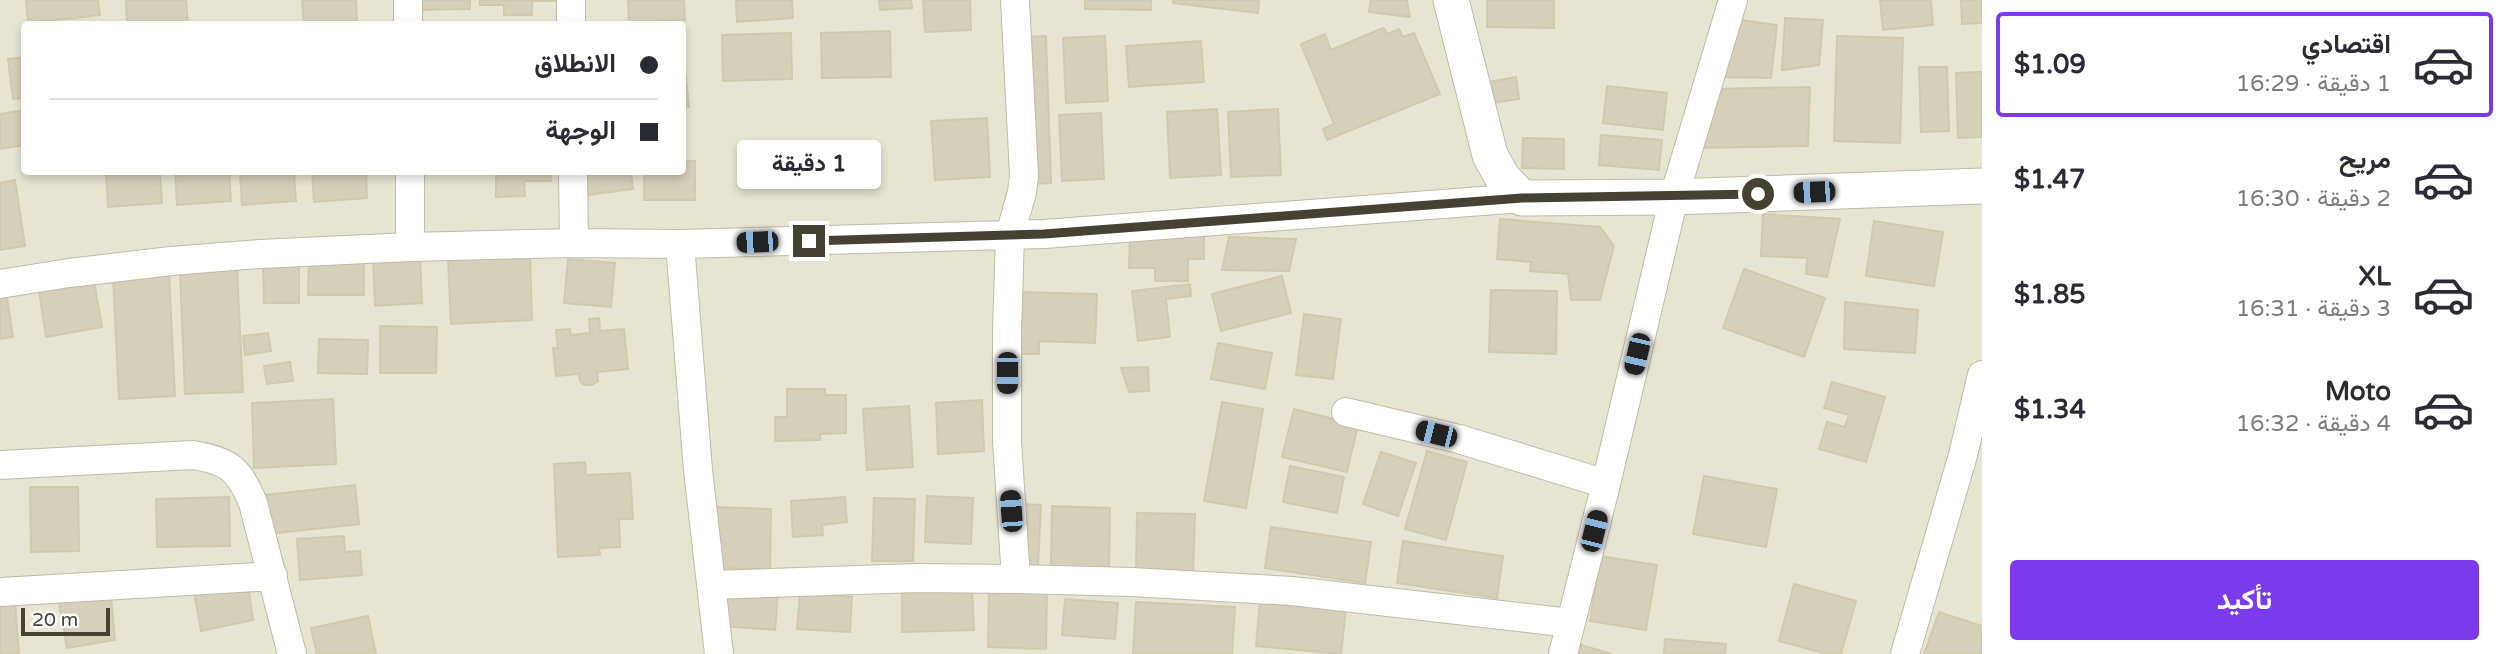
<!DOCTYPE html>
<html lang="ar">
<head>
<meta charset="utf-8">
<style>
	body { margin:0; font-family:"Varela Round",Vazirmatn,sans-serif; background:#f7f7f7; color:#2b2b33; direction:rtl; height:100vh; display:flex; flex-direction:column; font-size:26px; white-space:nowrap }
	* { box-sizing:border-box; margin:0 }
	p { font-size:23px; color:#7c7c81 }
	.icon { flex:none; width:38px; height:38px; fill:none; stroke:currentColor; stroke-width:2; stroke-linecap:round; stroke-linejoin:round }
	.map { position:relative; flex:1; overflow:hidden; direction:ltr }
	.sheet { display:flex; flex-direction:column; background:#fff; width:525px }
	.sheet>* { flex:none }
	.banner { position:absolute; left:21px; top:21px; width:665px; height:154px; border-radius:7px; box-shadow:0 4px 10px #0003; direction:rtl; display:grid; align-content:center; height:154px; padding:0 28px; background:#fff }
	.scale { position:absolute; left:21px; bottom:18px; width:89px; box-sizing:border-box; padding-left:7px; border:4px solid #454234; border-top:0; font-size:19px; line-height:24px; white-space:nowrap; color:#454234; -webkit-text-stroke:5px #fff; paint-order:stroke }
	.end { position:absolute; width:32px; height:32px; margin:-16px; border:9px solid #454234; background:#fff; box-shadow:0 0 0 4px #fff }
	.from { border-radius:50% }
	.bubble { position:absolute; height:49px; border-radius:7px; background:#fff; box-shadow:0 4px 10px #0003; font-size:23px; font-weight:700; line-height:49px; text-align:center; direction:rtl }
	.car { position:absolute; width:21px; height:42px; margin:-21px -10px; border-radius:9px; box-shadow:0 0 5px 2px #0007; background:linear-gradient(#222 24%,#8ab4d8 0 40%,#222 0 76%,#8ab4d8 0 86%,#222 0) }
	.banner b { display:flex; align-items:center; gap:24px; height:66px; font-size:26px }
	.banner b+b { border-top:2px solid #e1e1e2 }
	.banner i { width:18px; height:18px; background:#2b2b33 }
	ul { padding:12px 0 0; list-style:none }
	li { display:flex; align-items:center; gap:21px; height:105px; margin:0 14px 10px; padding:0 14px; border:4px solid transparent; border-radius:7px }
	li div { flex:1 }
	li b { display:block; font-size:26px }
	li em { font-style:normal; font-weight:700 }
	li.active { border-color:#7c3aed }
	li>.icon { width:63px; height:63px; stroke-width:1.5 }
	.button { display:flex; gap:14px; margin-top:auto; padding:14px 28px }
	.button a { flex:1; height:80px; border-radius:7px; background:#7c3aed; color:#fff; font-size:28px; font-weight:700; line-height:80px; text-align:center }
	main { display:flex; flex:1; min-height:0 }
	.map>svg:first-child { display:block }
	.residential { fill:#e6e5d2; fill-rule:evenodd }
	.building { fill:#d4d0ba; stroke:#cfcaad; stroke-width:2 }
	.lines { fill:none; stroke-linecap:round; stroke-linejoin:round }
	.minor-casing { stroke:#bebba7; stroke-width:30 }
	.tertiary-casing { stroke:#bebba7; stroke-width:37 }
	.minor { stroke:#fff; stroke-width:28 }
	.tertiary { stroke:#fff; stroke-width:35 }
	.route { stroke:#454234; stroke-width:9 }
</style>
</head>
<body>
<main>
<section class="sheet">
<ul>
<li class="active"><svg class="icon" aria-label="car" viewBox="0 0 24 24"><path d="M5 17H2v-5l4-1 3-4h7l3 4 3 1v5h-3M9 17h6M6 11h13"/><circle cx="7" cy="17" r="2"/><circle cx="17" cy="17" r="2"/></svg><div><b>اقتصادي</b><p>1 دقيقة · 16:29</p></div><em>$1.09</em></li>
<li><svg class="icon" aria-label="car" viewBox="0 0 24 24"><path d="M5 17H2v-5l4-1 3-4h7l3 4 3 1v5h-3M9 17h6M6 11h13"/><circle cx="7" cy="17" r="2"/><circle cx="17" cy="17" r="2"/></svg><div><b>مريح</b><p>2 دقيقة · 16:30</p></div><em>$1.47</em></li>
<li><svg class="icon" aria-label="car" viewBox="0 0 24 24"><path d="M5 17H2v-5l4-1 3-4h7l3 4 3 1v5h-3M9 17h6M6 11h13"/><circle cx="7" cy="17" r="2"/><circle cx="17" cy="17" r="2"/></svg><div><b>XL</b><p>3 دقيقة · 16:31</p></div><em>$1.85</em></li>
<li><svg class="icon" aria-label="car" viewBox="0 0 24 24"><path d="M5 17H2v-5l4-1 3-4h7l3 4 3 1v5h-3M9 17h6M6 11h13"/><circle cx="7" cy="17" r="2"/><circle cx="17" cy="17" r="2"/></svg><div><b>Moto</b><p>4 دقيقة · 16:32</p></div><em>$1.34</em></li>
</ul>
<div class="button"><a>تأكيد</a></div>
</section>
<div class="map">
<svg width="1982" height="654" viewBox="0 0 1982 654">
	<rect width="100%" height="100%" fill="#f2f1e4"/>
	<path class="residential" d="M0,0H1982V654H0ZM24,24H682V172H24Z"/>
	<path class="building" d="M26,0H98L100,15L28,23Z
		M126,0H186L188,24H127Z
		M302,0H356L357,24H304Z
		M418,0H470V9L418,10Z
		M480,0H557V1H532V15H504V5H480Z
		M628,0H684L685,20L629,23Z
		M736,0H792L793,18L737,22Z
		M879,0H911L912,8L880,10Z
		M923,0H970L971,30L925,32Z
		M1085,0H1151V10L1085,9Z
		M1173,0H1259L1258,13L1173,3Z
		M1371,0H1407L1410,17L1369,12Z
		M1487,0H1554V28L1487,27Z
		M1880,0H1931L1933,25L1883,30Z
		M1961,0H1982V23L1962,24Z
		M1785,18L1823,20L1819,65L1782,70Z
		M1735,19L1777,25L1771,78L1717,77Z
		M1383,28L1388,34L1399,29L1403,37L1414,33L1440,94L1327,140L1323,129L1334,124L1301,44L1325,34L1331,50Z
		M890,31L891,77L822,78L821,33Z
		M791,33L792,79L723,81L722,35Z
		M1046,36L1051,183L1028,184L1022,37Z
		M1105,36L1108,101L1066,103L1063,38Z
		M1837,36L1903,38L1900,143L1834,141Z
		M682,41L689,107L682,108Z
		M1201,41L1204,82L1129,87L1126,46Z
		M24,57V98L13,99L8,59Z
		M1919,67H1947L1949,131L1921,132Z
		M1982,72V137L1958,138L1956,73Z
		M1516,77L1519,99L1492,103L1489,82Z
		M1607,86L1667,93L1663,130L1603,123Z
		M1810,87L1808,146L1697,148L1713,89Z
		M1217,109L1221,175L1170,178L1167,112Z
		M1278,109L1281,175L1231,177L1228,112Z
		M24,110V145L0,149V114Z
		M1101,113L1104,179L1062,181L1059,115Z
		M987,118L990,177L935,180L931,121Z
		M1601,135L1662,140L1659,170L1599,165Z
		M1523,138L1564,139V169L1522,168Z
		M682,161H695V200H644V172H682Z
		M106,172H160L162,203L108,207Z
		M175,172H229L231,201L177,205Z
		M240,172H294L296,201L242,205Z
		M312,172H366L367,198L314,202Z
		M496,172H550L551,181H524L525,196L496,197Z
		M586,172H631L633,189L581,196Z
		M15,180L25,246L0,250V183Z
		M1763,214L1840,219L1827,277L1806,274L1807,258L1761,256Z
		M1500,219L1600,227L1614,246L1600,300H1571L1568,274L1530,271L1531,262L1497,259Z
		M1874,221L1943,232L1934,286L1866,276Z
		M1130,234H1204V259H1188V281H1155V268H1129Z
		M1229,237L1296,239L1289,271L1222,270Z
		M530,256L532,320L451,324L448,259Z
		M420,257L422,303L375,306L373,259Z
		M309,258L364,259V295H308Z
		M568,259L615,263L611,307L564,303Z
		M263,262H299V303H264Z
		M237,268L243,392L185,394L180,271Z
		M1744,269L1825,298L1804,357L1723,328Z
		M169,274L175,396L119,399L113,277Z
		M1282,276L1291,313L1221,331L1212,294Z
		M94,281L102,327L46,337L39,291Z
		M1190,284L1191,296L1166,299L1170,337L1138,341L1132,291Z
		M1491,290L1557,291L1556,354L1489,352Z
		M6,291L13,337L0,339V292Z
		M1018,292L1097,294L1095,343L1039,341V354H1016Z
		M1845,302L1918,310L1915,353L1844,349Z
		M1304,314L1341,319L1333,379L1296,375Z
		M599,318L600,331L624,329L628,369L597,372L598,381L592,385H584L580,381L579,374L556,376L553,348H558L556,330L570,329L571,335L590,333L589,319Z
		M380,326L437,327L436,373H380Z
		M268,333L271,351L245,355L243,336Z
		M319,339L368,340L367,374L318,373Z
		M1218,343L1272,353L1265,389L1211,379Z
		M290,362L293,381L267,384L264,366Z
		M1148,367L1149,391L1129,392L1121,368Z
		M1832,382L1885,397L1866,462L1819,449L1827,422L1845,427L1849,415L1824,408Z
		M787,389H825V395H846V433L820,434V440L775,441V417H787Z
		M333,399L336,464L254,468L252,403Z
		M982,400L984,451L938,454L936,403Z
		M1222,402L1263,409L1246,508L1204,501Z
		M909,406L913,467L867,470L863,409Z
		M1294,409L1358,425L1347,472L1282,457Z
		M1427,451L1467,462L1446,540L1405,529Z
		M1381,452L1416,463L1398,516L1363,504Z
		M585,462L586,475L630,473L633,519H619L620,547L599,548L600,555L558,557L554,464Z
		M1290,466L1344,477L1337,513L1283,502Z
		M1704,476L1777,489L1766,547L1693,534Z
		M355,485L359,524L269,534L265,495Z
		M30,487H78L79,551L31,552Z
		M927,496L973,498L971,544L925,542Z
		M229,497L230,546L157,547L156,499Z
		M845,497L847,522L822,525L823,535L793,537L791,501Z
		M874,498L915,499L913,561H872Z
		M1021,504L1041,505L1038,566L1018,565Z
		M1052,506L1110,508L1109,568L1051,567Z
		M714,507L771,509L770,569L712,568Z
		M1137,513L1195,514L1193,575L1136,573Z
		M1271,527L1371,542L1365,583L1265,568Z
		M344,536L345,552L360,551L362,575L300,580L297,539Z
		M1403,541L1503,556L1497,598L1397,583Z
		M1600,556L1657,565L1646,630L1590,621Z
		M1794,584L1856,601L1841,654H1827L1779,641Z
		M989,587L1047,588L1046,649L988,647Z
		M972,588L974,630L902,632V590Z
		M726,590L778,594L775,630L723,626Z
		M194,591L249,592L253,620L201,631Z
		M800,593L852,597L850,632L797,629Z
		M111,596L115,640L67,648L58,597Z
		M1065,599L1118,603L1115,639L1062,635Z
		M1260,599L1346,608L1341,654L1256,646Z
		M15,600L19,654H0V601Z
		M1136,602L1235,607L1232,654H1133Z
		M1939,612L1982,626V654H1924Z
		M368,616L376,654H317L311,628Z
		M1665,639L1726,644L1725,654H1664Z
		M1581,645L1612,654H1578Z"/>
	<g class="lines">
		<defs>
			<path id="minor" d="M408,0V24
				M571,0V24
				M410,172V247
				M573,172L574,243
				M680,244L698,470L719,654
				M0,284L69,273L171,261L260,254L410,247L574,243L680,244L1044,234L1522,198
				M1346,412L1459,439L1606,484
				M0,465L193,455C229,461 239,469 253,503L292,654
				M1016,579L1132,582L1292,591L1570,623
				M711,585L917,578L1016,579L1007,441V332L1010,235L1022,192L1024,175L1015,0
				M0,592L273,576
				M1563,654L1606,484L1674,197L1733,0
				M1905,654L1963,455L1982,375"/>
			<path id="tertiary" d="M1451,0L1490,155L1502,177L1522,198L1674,197L1982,186"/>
		</defs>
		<use href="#minor" class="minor-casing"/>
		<use href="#tertiary" class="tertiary-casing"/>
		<use href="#minor" class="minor"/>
		<use href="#tertiary" class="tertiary"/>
	</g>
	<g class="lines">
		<path class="route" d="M809,241L1044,234L1522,198L1758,194"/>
	</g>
</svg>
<div class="scale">20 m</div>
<i class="end from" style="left:1758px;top:194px"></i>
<i class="end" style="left:809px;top:241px"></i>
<div class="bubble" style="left:737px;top:140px;width:144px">1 دقيقة</div>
<i class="car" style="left:1814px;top:192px;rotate:268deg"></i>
<i class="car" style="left:757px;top:242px;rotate:268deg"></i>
<i class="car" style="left:1637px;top:354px;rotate:193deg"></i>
<i class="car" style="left:1007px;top:373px;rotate:180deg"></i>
<i class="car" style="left:1436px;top:434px;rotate:284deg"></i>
<i class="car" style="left:1011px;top:511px;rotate:356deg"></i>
<i class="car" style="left:1594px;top:531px;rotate:14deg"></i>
<div class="banner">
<b><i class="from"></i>الانطلاق</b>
<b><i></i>الوجهة</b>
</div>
</div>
</main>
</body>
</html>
